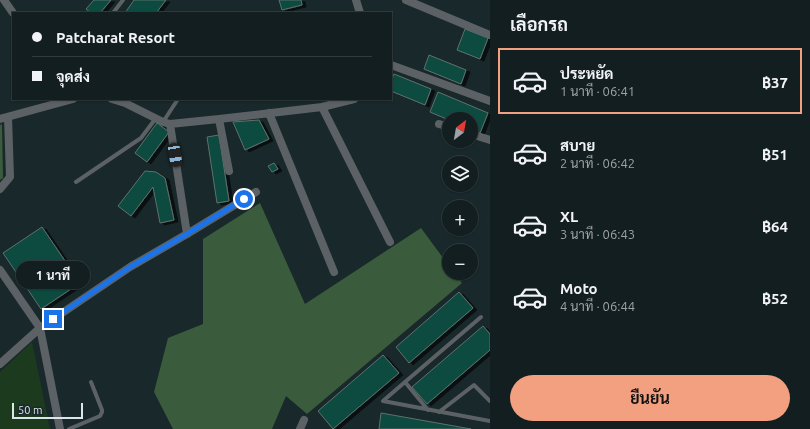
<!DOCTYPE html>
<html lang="th">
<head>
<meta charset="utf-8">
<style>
	body { margin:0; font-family:Ubuntu,Sarabun,sans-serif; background:#1c2729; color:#f1f3f6; height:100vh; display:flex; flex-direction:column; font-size:15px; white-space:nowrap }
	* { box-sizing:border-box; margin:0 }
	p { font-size:13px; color:#9da2a5 }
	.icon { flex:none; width:22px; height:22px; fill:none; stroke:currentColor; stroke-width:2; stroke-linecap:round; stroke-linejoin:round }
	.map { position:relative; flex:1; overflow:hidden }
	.panel { display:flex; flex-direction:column; background:#131e20; width:320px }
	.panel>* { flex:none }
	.guide { position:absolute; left:12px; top:12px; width:380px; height:88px; border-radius:0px; box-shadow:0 1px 3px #0004,0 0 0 1px #323c3e; display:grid; align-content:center; height:88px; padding:0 20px; background:#131e20 }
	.needle { width:26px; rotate:31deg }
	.controls { position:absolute; left:442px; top:112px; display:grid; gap:8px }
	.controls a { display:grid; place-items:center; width:36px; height:36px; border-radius:50%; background:#131e20; box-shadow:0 1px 3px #0004,0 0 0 1px #323c3e; font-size:20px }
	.scale { position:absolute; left:12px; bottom:10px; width:71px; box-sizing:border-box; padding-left:4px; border:2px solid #dce5e7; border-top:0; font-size:11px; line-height:14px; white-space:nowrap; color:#dce5e7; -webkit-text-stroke:3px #19282b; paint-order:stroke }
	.end { position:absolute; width:18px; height:18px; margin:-9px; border:5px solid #1a73e8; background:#fff; box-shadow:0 0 0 2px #fff }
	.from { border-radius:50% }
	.bubble { position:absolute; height:28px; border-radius:14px; background:#131e20; box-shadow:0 1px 3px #0004,0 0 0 1px #323c3e; font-size:13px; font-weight:700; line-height:28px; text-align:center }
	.car { position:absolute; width:12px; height:24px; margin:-12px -6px; border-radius:5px; box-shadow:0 0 3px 1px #0007; background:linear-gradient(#222 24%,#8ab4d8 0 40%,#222 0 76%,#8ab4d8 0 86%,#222 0) }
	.guide b { display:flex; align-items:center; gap:14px; height:38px; font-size:15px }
	.guide b+b { border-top:1px solid #323c3e }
	.guide i { width:10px; height:10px; background:#f1f3f6 }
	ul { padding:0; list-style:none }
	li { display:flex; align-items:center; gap:12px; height:66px; margin:0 8px 6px; padding:0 12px; border:2px solid transparent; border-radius:0px }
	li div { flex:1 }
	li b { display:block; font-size:15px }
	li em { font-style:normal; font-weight:700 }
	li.active { border-color:#f2a07f }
	li>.icon { width:36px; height:36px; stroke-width:1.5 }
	h2 { padding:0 20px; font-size:18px; line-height:48px }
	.primary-button { display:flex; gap:8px; margin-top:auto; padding:8px 20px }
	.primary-button a { flex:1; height:46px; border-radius:24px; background:#f2a07f; color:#111; font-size:16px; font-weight:700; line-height:46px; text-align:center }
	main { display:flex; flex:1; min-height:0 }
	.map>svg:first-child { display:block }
	.green { fill:#1c3b1e }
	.forest { fill:#3a5c3c }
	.building { fill:#074b41; stroke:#61716d; filter:url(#shadow) }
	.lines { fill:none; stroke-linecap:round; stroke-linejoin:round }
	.lane { stroke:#5c6165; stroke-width:4 }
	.street { stroke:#5c6165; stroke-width:8 }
	.route { stroke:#1a73e8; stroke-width:5 }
</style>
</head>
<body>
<main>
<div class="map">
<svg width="490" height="429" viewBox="0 0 490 429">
	<defs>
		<filter id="shadow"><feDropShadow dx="4" dy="2" stdDeviation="0" flood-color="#0009"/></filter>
	</defs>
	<rect width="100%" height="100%" fill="#19282b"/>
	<path class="green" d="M32,342L50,429H0V372Z"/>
	<path class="forest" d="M2,124L3,178L0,180V125Z
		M260,203L305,304L421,228L449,266V273H454L462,283L307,414L286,396L272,429H173L154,392L168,338L203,324V239Z"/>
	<path class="building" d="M94,0H111L100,13H91L86,9Z
		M134,0H166L156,13H125Z
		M279,0H301L302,5L282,10Z
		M465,29L488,38L480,59L457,50Z
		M429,55L466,70L461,84L424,69Z
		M394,74L431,89L425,105L391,91V81Z
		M438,92L488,113L480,133L471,129V119H449V120L430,112Z
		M259,120L269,139L245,150L233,122Z
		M157,123L169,132L147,162L135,153Z
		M219,135L229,201L217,203L207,137Z
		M274,163L278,169L272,172L268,166Z
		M145,171L156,172L165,178L174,220L160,223L153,187L131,216L118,206Z
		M42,227L80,283L41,309L3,253Z
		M459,292L473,308L409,363L396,347Z
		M483,326L490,334V350L427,404L412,387Z
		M383,355L399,373L333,429L318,411Z
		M381,413L471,429H379Z"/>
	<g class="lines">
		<path class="lane" d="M113,13L123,0
			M163,122L178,99
			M76,182L141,138L156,118
			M405,382L481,317
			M428,410L405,382L383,401L490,421
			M439,412L474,385L490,401
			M69,429L100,416L102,412V410L91,382"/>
		<path class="street" d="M4,0L13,13
			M356,0L360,13
			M406,0L490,35
			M391,65L490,101
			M112,99L125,103L163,122L170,124L219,119L322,107L354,99
			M322,107L390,242
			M269,113L334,272
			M0,119L73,99
			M219,119L229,171
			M170,124L187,234
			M439,124L449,127
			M471,134L490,140
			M0,189L10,177L8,117
			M0,270L40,328L60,429
			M0,364L40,328L130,267L187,234L256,192
			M300,429L304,420"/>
	</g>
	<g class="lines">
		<path class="route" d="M53,319L130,267L187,234L244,199"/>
	</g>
</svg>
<div class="controls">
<a><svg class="needle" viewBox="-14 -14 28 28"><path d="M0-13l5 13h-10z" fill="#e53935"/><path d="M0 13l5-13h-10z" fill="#9da2a5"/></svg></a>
<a><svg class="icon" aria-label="layers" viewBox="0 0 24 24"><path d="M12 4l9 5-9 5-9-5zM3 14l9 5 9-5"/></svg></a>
<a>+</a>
<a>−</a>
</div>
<div class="scale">50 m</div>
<i class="end from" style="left:244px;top:199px"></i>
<i class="end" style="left:53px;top:319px"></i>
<div class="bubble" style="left:16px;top:261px;width:74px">1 นาที</div>
<i class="car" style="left:175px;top:155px;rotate:171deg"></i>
<div class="guide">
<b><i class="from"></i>Patcharat Resort</b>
<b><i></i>จุดส่ง</b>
</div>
</div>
<section class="panel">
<h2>เลือกรถ</h2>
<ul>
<li class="active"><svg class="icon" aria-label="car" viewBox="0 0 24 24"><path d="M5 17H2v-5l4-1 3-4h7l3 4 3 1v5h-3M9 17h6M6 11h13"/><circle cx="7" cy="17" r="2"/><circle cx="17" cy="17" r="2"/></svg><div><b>ประหยัด</b><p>1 นาที · 06:41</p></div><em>฿37</em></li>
<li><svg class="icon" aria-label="car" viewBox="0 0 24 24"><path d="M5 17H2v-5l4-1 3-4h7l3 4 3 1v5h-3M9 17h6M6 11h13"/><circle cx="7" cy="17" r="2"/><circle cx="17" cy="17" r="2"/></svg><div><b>สบาย</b><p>2 นาที · 06:42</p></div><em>฿51</em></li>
<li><svg class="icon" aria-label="car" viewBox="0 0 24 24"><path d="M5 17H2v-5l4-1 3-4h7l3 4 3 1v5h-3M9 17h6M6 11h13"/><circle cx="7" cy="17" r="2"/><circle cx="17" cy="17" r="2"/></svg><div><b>XL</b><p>3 นาที · 06:43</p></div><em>฿64</em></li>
<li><svg class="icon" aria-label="car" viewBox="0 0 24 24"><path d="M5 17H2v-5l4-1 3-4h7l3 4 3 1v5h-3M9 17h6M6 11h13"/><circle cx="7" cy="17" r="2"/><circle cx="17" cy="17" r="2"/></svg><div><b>Moto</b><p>4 นาที · 06:44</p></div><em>฿52</em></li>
</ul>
<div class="primary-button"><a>ยืนยัน</a></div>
</section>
</main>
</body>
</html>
